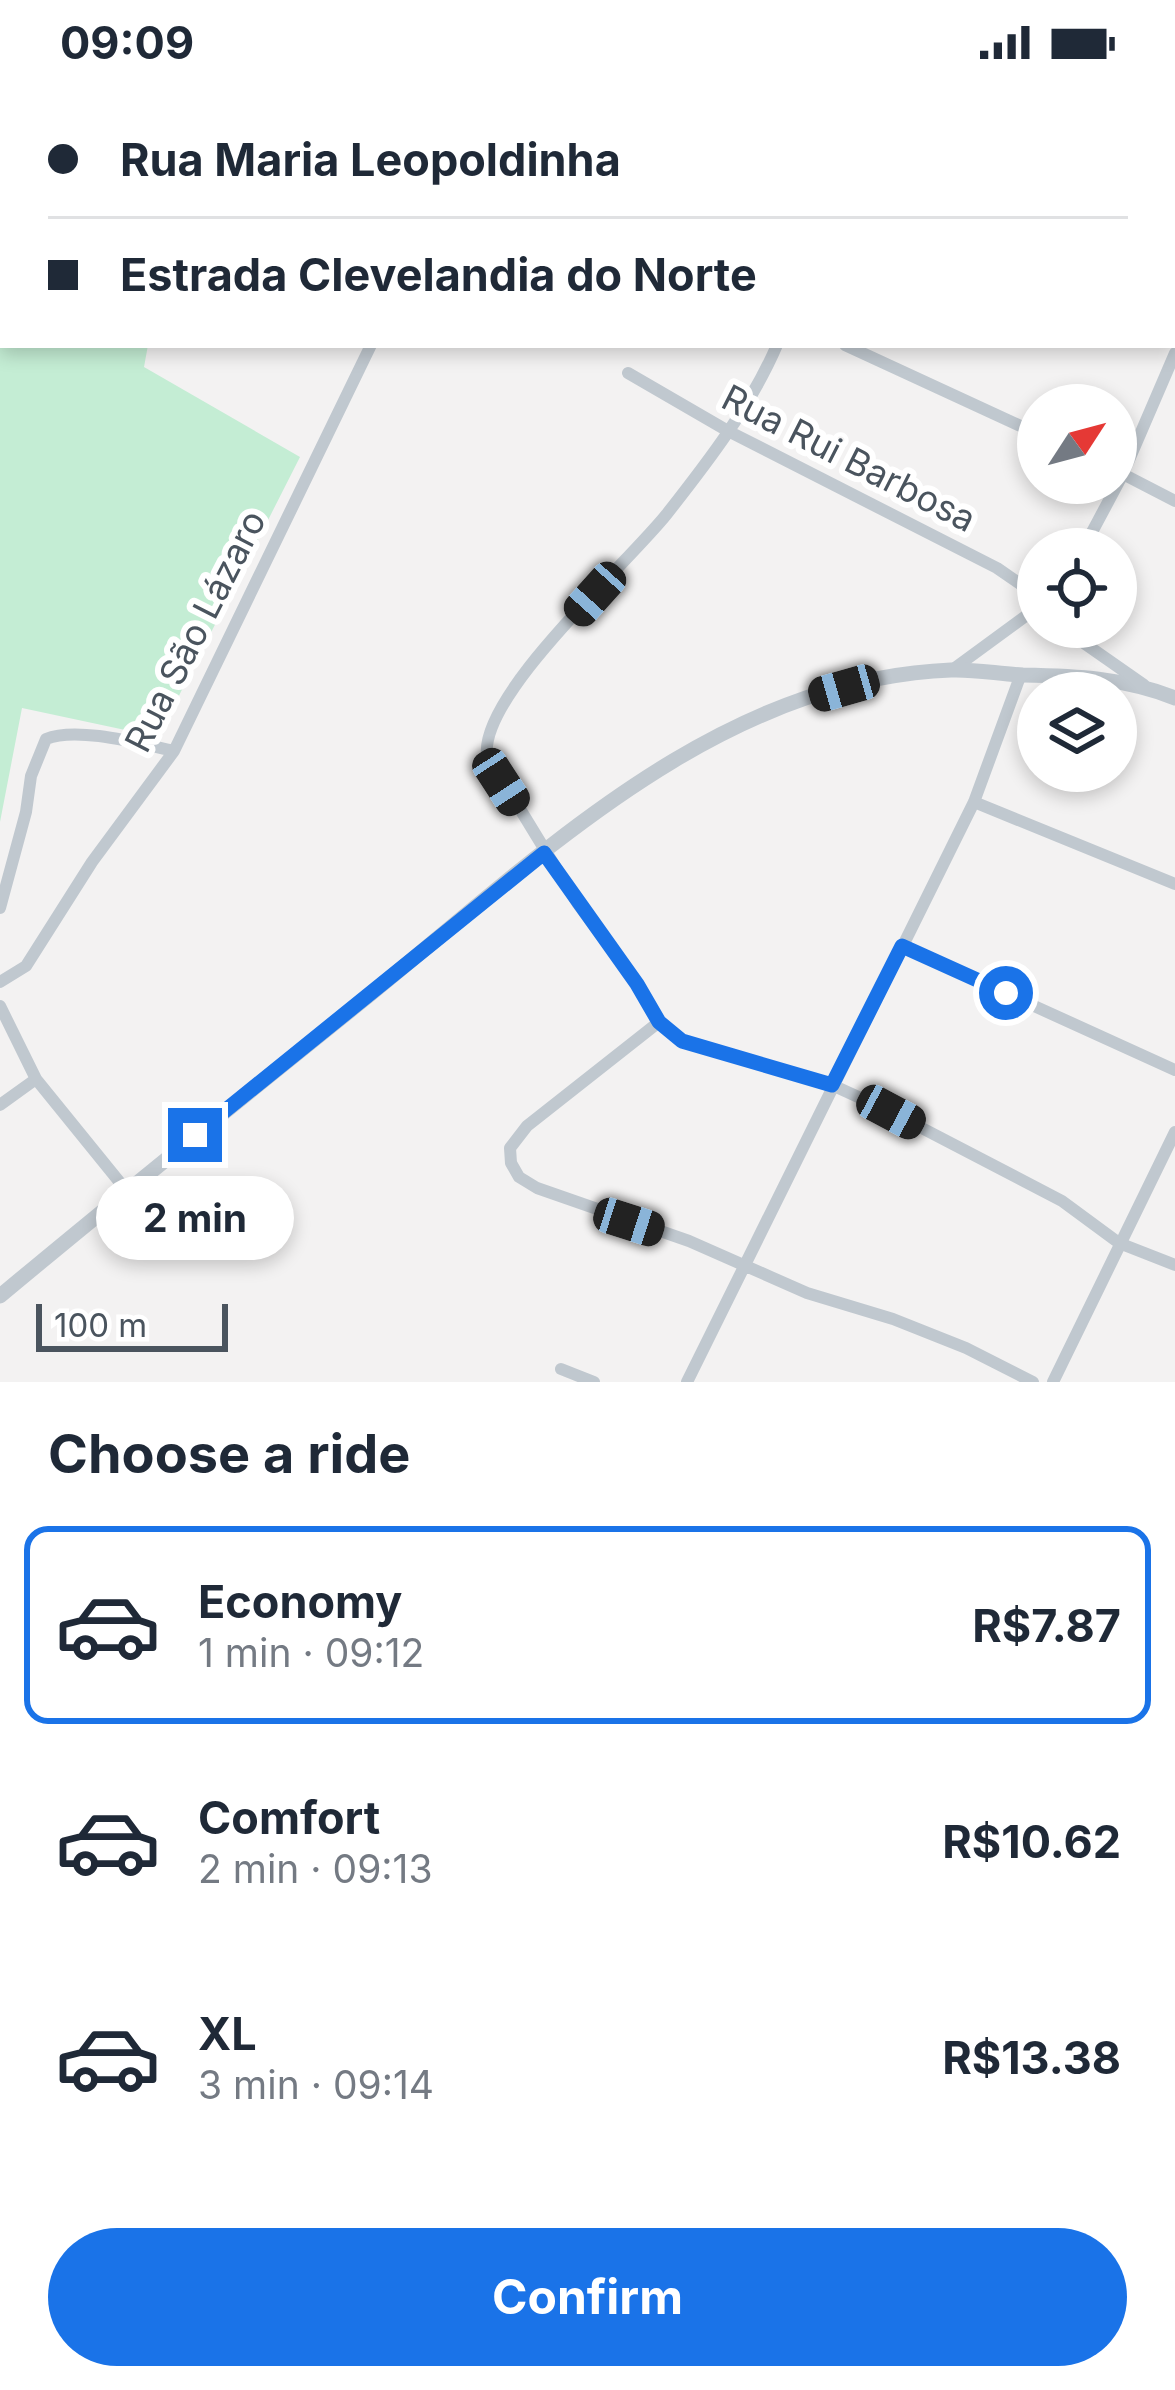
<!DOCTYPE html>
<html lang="en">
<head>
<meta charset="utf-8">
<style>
	body { margin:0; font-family:Inter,sans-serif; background:#f2f2f3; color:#1f2937; height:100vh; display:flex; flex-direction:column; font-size:45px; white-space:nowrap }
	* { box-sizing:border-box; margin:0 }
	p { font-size:39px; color:#747a83 }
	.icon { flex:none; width:66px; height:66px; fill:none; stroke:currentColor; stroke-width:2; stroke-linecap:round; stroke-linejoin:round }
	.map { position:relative; height:1298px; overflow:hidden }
	.details { display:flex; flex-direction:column; background:#fff; flex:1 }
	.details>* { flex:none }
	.hud { position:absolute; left:0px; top:0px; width:1176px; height:264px; box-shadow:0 6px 18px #0003; display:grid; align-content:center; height:264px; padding:0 48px; background:#fff }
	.needle { width:78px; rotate:54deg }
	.buttons { position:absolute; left:1017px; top:300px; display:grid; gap:24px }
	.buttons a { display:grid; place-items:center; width:120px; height:120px; border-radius:50%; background:#fff; box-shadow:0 6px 18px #0003; font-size:60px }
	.scale { position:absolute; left:36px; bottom:30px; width:192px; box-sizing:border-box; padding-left:12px; border:6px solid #4a545e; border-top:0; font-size:33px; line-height:42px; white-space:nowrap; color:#4a545e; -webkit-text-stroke:9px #fff; paint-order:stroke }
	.end { position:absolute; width:54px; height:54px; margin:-27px; border:15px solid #1a73e8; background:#fff; box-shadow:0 0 0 6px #fff }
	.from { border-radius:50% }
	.bubble { position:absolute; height:84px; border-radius:42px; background:#fff; box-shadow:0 6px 18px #0003; font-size:39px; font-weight:700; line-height:84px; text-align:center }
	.car { position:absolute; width:36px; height:72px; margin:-36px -18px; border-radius:15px; box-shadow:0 0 9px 3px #0007; background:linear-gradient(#222 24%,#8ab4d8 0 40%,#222 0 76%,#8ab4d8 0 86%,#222 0) }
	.hud b { display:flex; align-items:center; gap:42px; height:114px; font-size:45px }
	.hud b+b { border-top:3px solid #e0e1e3 }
	.hud i { width:30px; height:30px; background:#1f2937 }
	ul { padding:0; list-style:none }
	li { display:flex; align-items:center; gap:36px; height:198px; margin:0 24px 18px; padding:0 24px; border:6px solid transparent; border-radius:24px }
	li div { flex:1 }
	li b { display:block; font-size:45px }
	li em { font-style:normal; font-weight:700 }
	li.current { border-color:#1a73e8 }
	li>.icon { width:108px; height:108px; stroke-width:1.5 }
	h2 { padding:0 48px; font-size:54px; line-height:144px }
	.action { display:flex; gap:24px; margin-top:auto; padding:24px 48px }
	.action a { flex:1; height:138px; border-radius:72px; background:#1a73e8; color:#fff; font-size:48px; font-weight:700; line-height:138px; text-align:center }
	.status { display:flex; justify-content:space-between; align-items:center; height:84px; padding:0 60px; background:#fff; direction:ltr }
	.status svg { height:33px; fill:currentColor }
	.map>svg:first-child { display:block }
	.green { fill:#c4edd4 }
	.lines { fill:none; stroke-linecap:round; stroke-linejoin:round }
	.minor { stroke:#c0c8cf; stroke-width:12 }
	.tertiary { stroke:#c0c8cf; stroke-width:15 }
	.route { stroke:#1a73e8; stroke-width:15 }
	.labels { text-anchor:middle; stroke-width:12; stroke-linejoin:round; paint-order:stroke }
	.street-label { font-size:36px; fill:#4a545e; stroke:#fff }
</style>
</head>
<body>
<div class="status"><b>09:09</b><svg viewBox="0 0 49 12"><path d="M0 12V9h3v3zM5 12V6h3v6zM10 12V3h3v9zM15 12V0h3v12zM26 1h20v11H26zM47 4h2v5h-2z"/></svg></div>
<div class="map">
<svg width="1175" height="1298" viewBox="0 0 1175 1298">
	<rect width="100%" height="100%" fill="#f3f2f2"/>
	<path class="green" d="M0,0H477L3,3V195Z
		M0,211L3,261H148L144,283L300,373L158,653L22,624L0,738Z"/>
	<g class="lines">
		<path class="minor" d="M1091,0L1098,3
			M491,3L493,0
			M633,3L635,0
			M913,3L915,0
			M1173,37L1175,38
			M1173,190L1175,191
			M1173,223L1175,224
			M777,261C751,322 707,379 666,431C626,481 480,611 487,671L578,820L637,900L659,938L682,957L832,1001L891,1028L1062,1117L1119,1159L1175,1181
			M845,261L1038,350
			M628,289L728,347L997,484L1023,502L1038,519
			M1117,387L1175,417
			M1083,465L1123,390L1175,269
			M1061,543L1144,601
			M952,586L1038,523
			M974,718L1175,800
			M0,824L26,728L31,692L46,655C77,642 141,660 174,667
			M902,862L1175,986
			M0,898L26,882L92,778L174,667L371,261
			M0,922L36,995L126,1106
			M659,938L527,1042L510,1064L511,1079L519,1093L537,1104L689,1157L807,1209L893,1235L966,1264L1033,1298
			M0,1021L36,995
			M561,1285L594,1298
			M687,1298L974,718L1021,590
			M1053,1298L1175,1048"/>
		<path class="tertiary" d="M0,1212C121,1111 244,1012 367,913C539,773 716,596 951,586C975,585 999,590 1023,591C1076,592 1125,594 1175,614"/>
	</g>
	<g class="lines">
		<path class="route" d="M195,1051L544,769L637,900L659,938L682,957L832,1001L902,862L1006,909"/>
	</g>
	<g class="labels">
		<g class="street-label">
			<text transform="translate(849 374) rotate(27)" y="13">Rua Rui Barbosa</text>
			<text transform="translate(195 547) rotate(-63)" y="13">Rua São Lázaro</text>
		</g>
	</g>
</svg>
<div class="buttons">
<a><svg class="needle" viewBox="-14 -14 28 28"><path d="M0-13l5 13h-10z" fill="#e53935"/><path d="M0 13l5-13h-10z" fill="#747a83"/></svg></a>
<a><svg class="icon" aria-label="locate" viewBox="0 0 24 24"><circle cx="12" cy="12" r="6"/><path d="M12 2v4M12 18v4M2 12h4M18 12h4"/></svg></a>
<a><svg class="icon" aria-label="layers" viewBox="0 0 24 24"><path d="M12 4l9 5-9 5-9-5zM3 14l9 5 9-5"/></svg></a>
</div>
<div class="scale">100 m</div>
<i class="end from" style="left:1006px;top:909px"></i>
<i class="end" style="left:195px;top:1051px"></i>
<div class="bubble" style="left:96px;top:1092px;width:198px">2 min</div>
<i class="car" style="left:595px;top:510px;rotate:222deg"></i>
<i class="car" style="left:844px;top:604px;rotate:254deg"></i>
<i class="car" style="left:501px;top:698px;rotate:147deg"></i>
<i class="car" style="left:891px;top:1028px;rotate:118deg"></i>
<i class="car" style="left:629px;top:1138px;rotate:108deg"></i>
<div class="hud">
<b><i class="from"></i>Rua Maria Leopoldinha</b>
<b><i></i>Estrada Clevelandia do Norte</b>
</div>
</div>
<section class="details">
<h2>Choose a ride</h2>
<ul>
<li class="current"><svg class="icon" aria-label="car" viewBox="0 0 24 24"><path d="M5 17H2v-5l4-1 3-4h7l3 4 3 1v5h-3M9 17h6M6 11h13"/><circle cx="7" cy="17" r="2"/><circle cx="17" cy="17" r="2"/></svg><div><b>Economy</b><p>1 min · 09:12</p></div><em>R$7.87</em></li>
<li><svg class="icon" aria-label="car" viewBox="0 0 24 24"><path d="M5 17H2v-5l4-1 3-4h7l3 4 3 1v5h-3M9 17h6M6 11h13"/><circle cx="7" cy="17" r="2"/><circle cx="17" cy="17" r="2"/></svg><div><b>Comfort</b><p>2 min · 09:13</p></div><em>R$10.62</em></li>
<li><svg class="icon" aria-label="car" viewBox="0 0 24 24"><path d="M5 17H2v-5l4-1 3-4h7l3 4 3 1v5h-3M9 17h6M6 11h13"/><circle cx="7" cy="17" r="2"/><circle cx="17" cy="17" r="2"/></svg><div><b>XL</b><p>3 min · 09:14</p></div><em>R$13.38</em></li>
</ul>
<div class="action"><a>Confirm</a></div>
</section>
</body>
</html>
